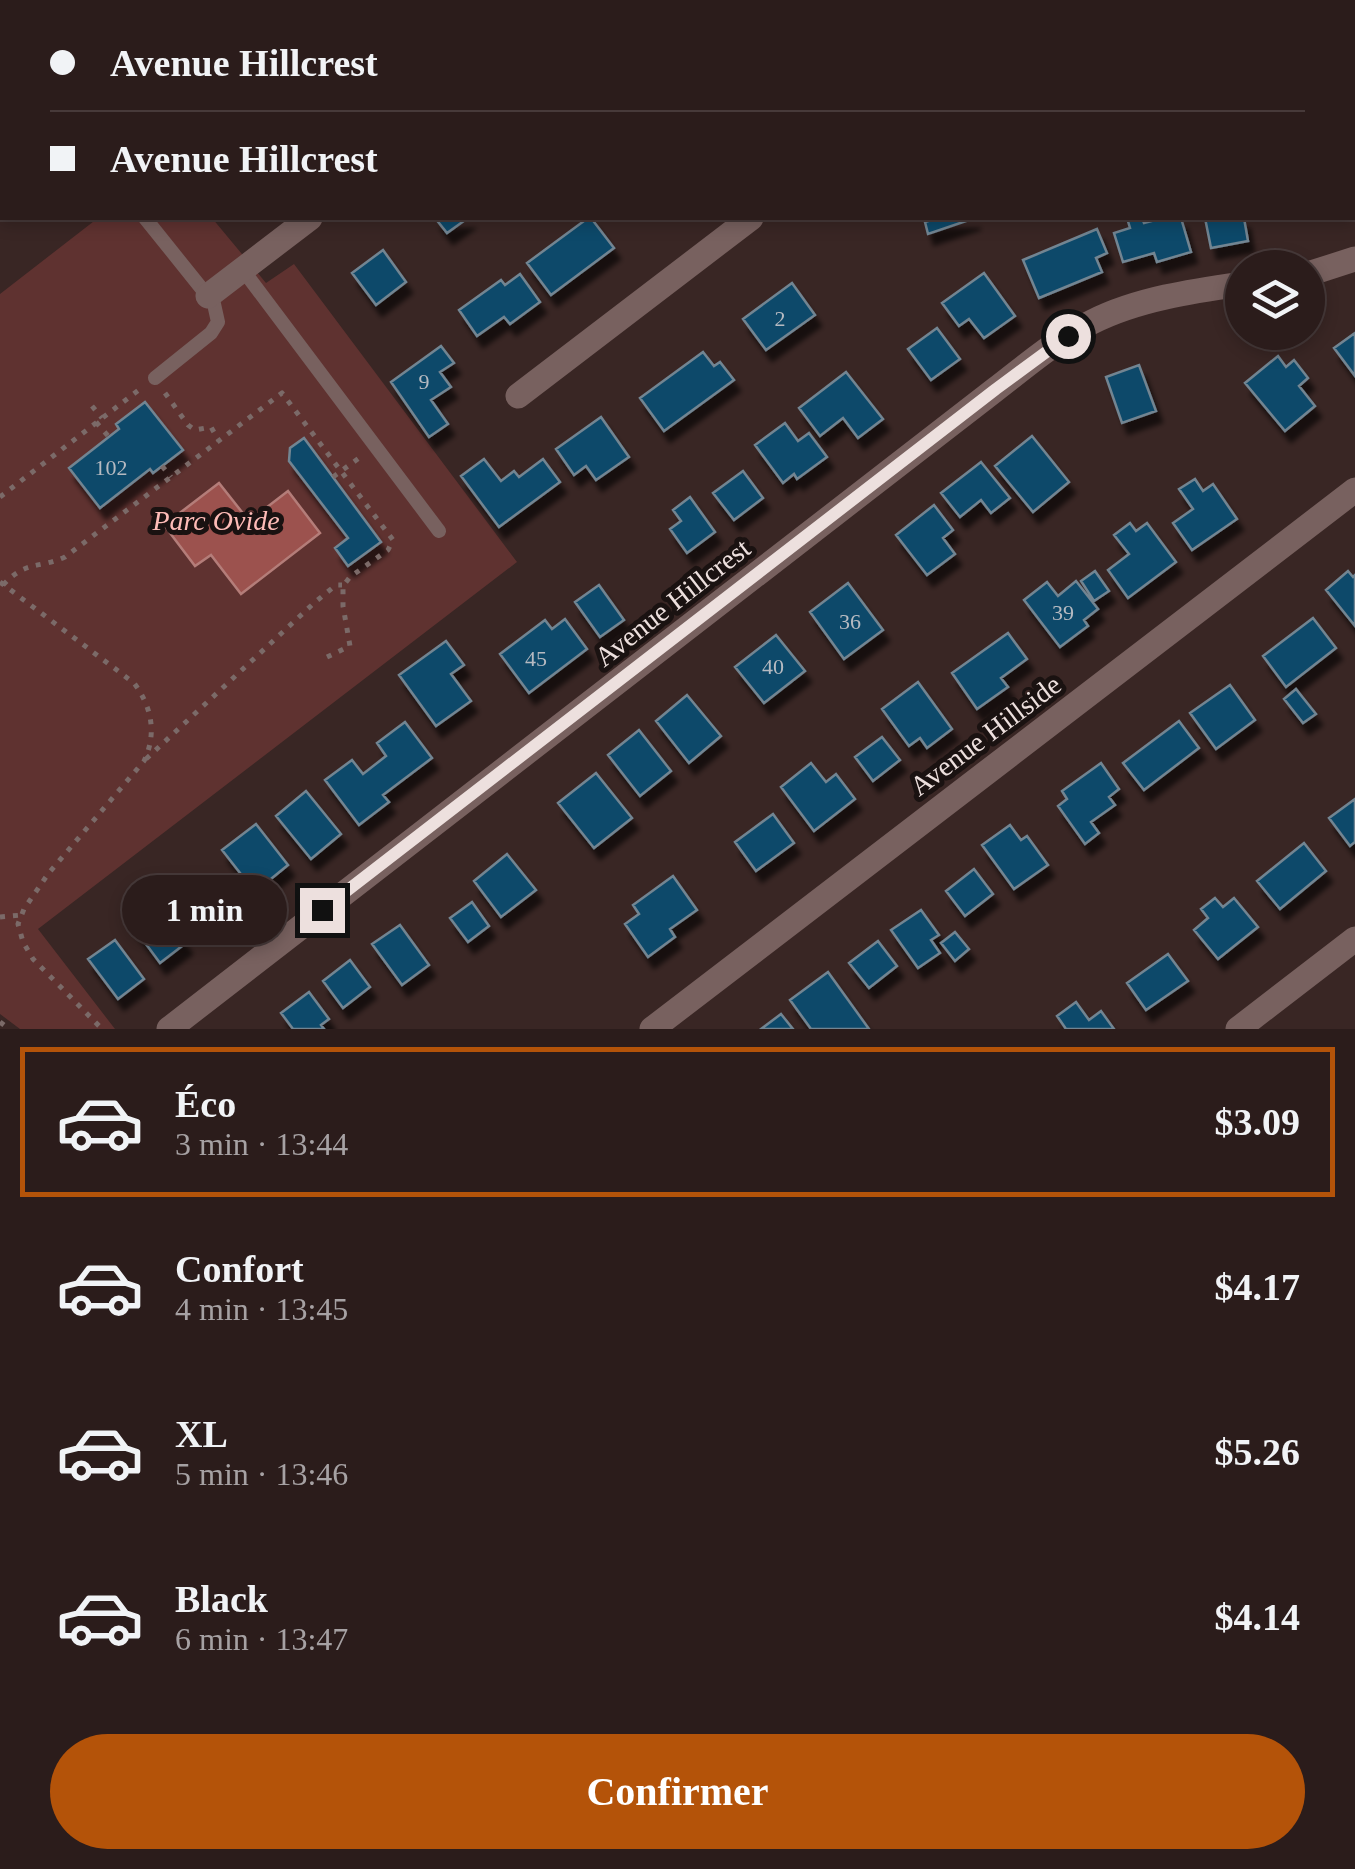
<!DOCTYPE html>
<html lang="fr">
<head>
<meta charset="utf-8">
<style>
	body { margin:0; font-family:Georgia,serif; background:#332524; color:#f1f3f6; height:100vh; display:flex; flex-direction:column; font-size:38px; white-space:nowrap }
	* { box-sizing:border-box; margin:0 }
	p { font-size:32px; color:#a6a1a3 }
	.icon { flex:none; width:55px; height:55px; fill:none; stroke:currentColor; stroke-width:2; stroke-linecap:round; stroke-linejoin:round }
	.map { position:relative; height:1029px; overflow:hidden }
	.details { display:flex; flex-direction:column; background:#2b1c1b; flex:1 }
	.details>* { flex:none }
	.hud { position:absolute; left:0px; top:0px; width:1355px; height:220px; box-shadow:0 5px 15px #0003,0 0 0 2px #473a3a; display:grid; align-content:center; height:220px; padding:0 50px; background:#2b1c1b }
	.controls { position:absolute; left:1225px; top:250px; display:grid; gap:20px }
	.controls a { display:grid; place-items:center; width:100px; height:100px; border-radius:50%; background:#2b1c1b; box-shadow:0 5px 15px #0003,0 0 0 2px #473a3a; font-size:50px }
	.end { position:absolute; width:45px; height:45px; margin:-22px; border:12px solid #ede0de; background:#111; box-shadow:0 0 0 5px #111 }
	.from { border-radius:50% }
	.bubble { position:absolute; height:70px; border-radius:35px; background:#2b1c1b; box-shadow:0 5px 15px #0003,0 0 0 2px #473a3a; font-size:32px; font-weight:600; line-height:70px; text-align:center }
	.hud b { display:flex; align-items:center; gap:35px; height:95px; font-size:38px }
	.hud b+b { border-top:2px solid #473a3a }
	.hud i { width:25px; height:25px; background:#f1f3f6 }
	ul { padding:18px 0 0; list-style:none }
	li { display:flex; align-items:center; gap:30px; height:150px; margin:0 20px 15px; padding:0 30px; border:5px solid transparent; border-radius:0px }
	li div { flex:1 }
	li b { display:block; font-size:38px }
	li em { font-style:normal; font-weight:600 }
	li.current { border-color:#b45309 }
	li>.icon { width:90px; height:90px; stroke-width:1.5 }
	.primary-button { display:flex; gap:20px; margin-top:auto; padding:20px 50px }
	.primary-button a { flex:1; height:115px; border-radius:60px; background:#b45309; color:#fff; font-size:40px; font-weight:600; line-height:115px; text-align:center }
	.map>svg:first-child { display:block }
	.green { fill:#5f3230 }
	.water { fill:#9c524e; stroke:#b47d79; stroke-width:2.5 }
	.building { fill:#0f4a6a; stroke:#728592; stroke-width:2.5; filter:url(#shadow) }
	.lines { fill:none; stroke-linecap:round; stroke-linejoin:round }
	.path { stroke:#7b6a68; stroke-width:5; stroke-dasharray:5 8; stroke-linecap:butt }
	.service { stroke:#78615f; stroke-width:14 }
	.minor { stroke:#78615f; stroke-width:25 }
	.tertiary { stroke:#78615f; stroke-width:25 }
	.route { stroke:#ede0de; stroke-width:12 }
	.labels { text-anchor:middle; stroke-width:10; stroke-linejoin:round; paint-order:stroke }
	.number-label { font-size:22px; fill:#b6bac1 }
	.park-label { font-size:28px; font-style:italic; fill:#febcb7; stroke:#1a1211 }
	.street-label { font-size:28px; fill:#ede0de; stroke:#1a1211 }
</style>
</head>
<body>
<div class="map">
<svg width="1355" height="1029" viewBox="0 0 1355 1029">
	<defs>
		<filter id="shadow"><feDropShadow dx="6" dy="11" stdDeviation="2.5" flood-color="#0009"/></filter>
	</defs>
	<rect width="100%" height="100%" fill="#392624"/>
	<path class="green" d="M98,218H212L266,283L294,264L517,562L38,929L115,1029H20L0,1014V294Z"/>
	<path class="water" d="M219,483L249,521L288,491L320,533L241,594L211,555L195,566L164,525Z"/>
	<path class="building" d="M271,0H364L361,2H268Z
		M435,218H468L447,233Z
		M588,218H591L614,248L551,295L527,263Z
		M938,218H975L928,234L925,222Z
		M1127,218H1142L1144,223L1163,218H1181L1191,252L1157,262L1154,253L1123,262L1114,233L1130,228Z
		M1205,218H1244L1248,241L1211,248Z
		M1097,229L1107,253L1096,258L1102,272L1039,298L1023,260Z
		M383,250L406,282L376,305L352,273Z
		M984,273L1015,316L984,338L969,319L959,326L942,303Z
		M520,274L540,302L510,324L504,317L477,336L459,310L501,280L505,285Z
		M792,283L815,315L766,350L743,319Z
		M937,328L960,359L931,380L908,349Z
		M1355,333V376L1334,348Z
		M441,346L454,363L440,372L451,387L431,400L448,424L429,437L391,382Z
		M703,352L714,366L720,362L734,380L664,431L640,398Z
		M1278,356L1286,367L1294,360L1308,378L1299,386L1315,406L1285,431L1245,383Z
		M1139,365L1156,411L1122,423L1106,377Z
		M846,372L883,419L858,438L843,418L820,436L799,408Z
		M145,402L183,450L153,473L150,469L100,508L69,468L119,429L116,424Z
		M601,417L629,457L596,480L586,466L574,475L556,449Z
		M785,423L798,441L809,433L827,457L797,479L794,474L783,483L755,445Z
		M1032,436L1069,482L1033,512L995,466Z
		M304,438L381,542L348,566L335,548L348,538L289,461L290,448Z
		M484,459L501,481L514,471L519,477L543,459L560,482L499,527L461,476Z
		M981,462L1010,498L991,513L981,500L960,517L941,493Z
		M743,471L763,498L734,520L713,493Z
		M1195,479L1203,491L1213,484L1237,519L1192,550L1173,523L1193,509L1179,489Z
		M690,497L715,532L687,553L670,529L681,521L673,510Z
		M934,505L953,530L943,538L955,554L927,575L896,535Z
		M1130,523L1136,531L1147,523L1176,562L1128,598L1108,570L1129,554L1114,535Z
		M1095,571L1109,591L1094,601L1081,581Z
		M1348,571L1353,577L1355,575V626L1326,590Z
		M1076,581L1098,609L1084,620L1088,626L1060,647L1024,600L1047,582L1058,596Z
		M848,583L883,630L844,659L810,612Z
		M599,585L624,620L600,637L575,602Z
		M1313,618L1336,648L1286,687L1263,656Z
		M565,619L587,649L529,693L500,654L545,620L552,629Z
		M1008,633L1027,659L1001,678L1008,687L977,709L952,673Z
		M776,635L805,671L764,703L735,667Z
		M446,641L464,665L451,674L471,701L436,726L399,675Z
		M918,682L952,729L927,748L920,738L909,746L882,709Z
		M1230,685L1255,720L1216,749L1190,713Z
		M1296,689L1316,714L1303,723L1284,699Z
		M687,695L721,736L689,763L656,721Z
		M1179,721L1199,748L1144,790L1123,763Z
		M405,722L432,758L383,795L389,802L359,825L325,780L352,760L363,774L386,756L377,743Z
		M639,730L671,771L640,796L608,755Z
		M882,737L900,760L873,781L855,757Z
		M811,763L826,782L836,774L855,799L814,831L781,787Z
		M1101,763L1119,789L1109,797L1115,805L1091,822L1099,833L1085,844L1058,806L1067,799L1062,791Z
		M596,773L632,818L594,848L558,803Z
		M306,791L341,834L311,859L276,816Z
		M1355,799V842L1350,846L1329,818Z
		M773,814L794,843L756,871L735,842Z
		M256,824L288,865L255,892L222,850Z
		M1010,825L1021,840L1027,836L1048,865L1014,889L982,845Z
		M1304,843L1326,871L1280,909L1257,881Z
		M507,854L536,890L501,917L474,881Z
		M974,869L993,894L965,916L946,891Z
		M217,875L239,904L214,923L192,894Z
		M673,876L697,910L670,929L675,937L648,957L625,924L639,914L633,905Z
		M152,897L186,943L160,963L126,917Z
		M1215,898L1223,907L1234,898L1258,927L1218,959L1194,930L1208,918L1201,909Z
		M472,902L489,926L468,942L450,918Z
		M921,910L939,935L931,940L940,953L918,968L891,930Z
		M400,925L429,965L402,985L372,944Z
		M955,932L969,949L955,961L941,943Z
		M115,940L144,979L118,999L88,959Z
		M878,941L897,966L869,988L849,963Z
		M1168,954L1188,981L1146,1010L1127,983Z
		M350,960L370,987L343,1008L323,981Z
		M828,972L869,1029H811L790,1000Z
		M309,992L329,1019L321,1025L324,1029H293L281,1013Z
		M1076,1002L1089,1020L1101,1011L1114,1029H1066L1057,1016Z
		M781,1014L793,1029H761Z"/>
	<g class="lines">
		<path class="path" d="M165,393L188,425L195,430L211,427L219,441
			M92,406L102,418
			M96,422L109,437
			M162,466L171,477
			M333,477L359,458
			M0,497L140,389
			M0,582L134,683C152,707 157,734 144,761L48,874L24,909L18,924L23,942L33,959L102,1029
			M3,585C26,560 39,569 65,557L282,393L393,540L388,550L350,577L343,586V606L350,646L327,657
			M146,759L314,603L336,585H342
			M0,917L22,915
			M0,1022L9,1029"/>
		<path class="service" d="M145,218L214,304L218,322L211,333L155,378
			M243,270L439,531"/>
		<path class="minor" d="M0,1L1,0
			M577,2L579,0
			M1308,274L1355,259
			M208,296L310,218
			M518,396L751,218
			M169,1029L996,389C1026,366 1057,339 1092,322C1137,299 1193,291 1242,284
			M652,1029L1355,490
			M1238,1029L1355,939"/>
		<path class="tertiary" d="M600,0L605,2
			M1149,2L1157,0"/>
	</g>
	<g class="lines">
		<path class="route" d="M322,910L996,389L1068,336"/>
	</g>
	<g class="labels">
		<g class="number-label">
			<text x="780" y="326">2</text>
			<text x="424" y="389">9</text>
			<text x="111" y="475">102</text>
			<text x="1063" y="620">39</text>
			<text x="850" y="629">36</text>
			<text x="536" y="666">45</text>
			<text x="773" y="674">40</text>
		</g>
		<g class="park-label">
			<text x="216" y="530">Parc Ovide</text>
		</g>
		<g class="street-label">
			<text transform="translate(672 602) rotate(-38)" y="10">Avenue Hillcrest</text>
			<text transform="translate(985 735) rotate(-37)" y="10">Avenue Hillside</text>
		</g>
	</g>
</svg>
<div class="controls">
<a><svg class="icon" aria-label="layers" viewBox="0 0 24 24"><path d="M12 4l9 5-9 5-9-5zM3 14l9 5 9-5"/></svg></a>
</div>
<i class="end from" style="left:1068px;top:336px"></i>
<i class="end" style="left:322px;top:910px"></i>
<div class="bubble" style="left:122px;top:875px;width:165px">1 min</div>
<div class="hud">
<b><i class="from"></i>Avenue Hillcrest</b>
<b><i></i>Avenue Hillcrest</b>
</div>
</div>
<section class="details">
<ul>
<li class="current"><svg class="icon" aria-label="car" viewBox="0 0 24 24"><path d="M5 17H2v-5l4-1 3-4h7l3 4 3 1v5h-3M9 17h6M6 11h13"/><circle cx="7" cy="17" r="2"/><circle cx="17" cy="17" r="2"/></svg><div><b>Éco</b><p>3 min · 13:44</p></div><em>$3.09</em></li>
<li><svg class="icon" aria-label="car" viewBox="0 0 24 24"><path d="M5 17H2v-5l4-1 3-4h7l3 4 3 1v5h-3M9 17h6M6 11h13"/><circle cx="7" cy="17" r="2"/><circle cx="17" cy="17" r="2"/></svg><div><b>Confort</b><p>4 min · 13:45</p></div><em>$4.17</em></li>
<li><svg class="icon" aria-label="car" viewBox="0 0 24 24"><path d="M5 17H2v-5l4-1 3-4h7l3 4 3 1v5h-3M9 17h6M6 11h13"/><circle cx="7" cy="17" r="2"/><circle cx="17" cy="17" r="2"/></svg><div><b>XL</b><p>5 min · 13:46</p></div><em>$5.26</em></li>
<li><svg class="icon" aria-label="car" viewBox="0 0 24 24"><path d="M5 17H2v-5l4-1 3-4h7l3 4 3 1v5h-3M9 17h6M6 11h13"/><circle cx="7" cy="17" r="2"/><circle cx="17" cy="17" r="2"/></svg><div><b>Black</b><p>6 min · 13:47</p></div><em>$4.14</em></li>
</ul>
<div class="primary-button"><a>Confirmer</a></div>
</section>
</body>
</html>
